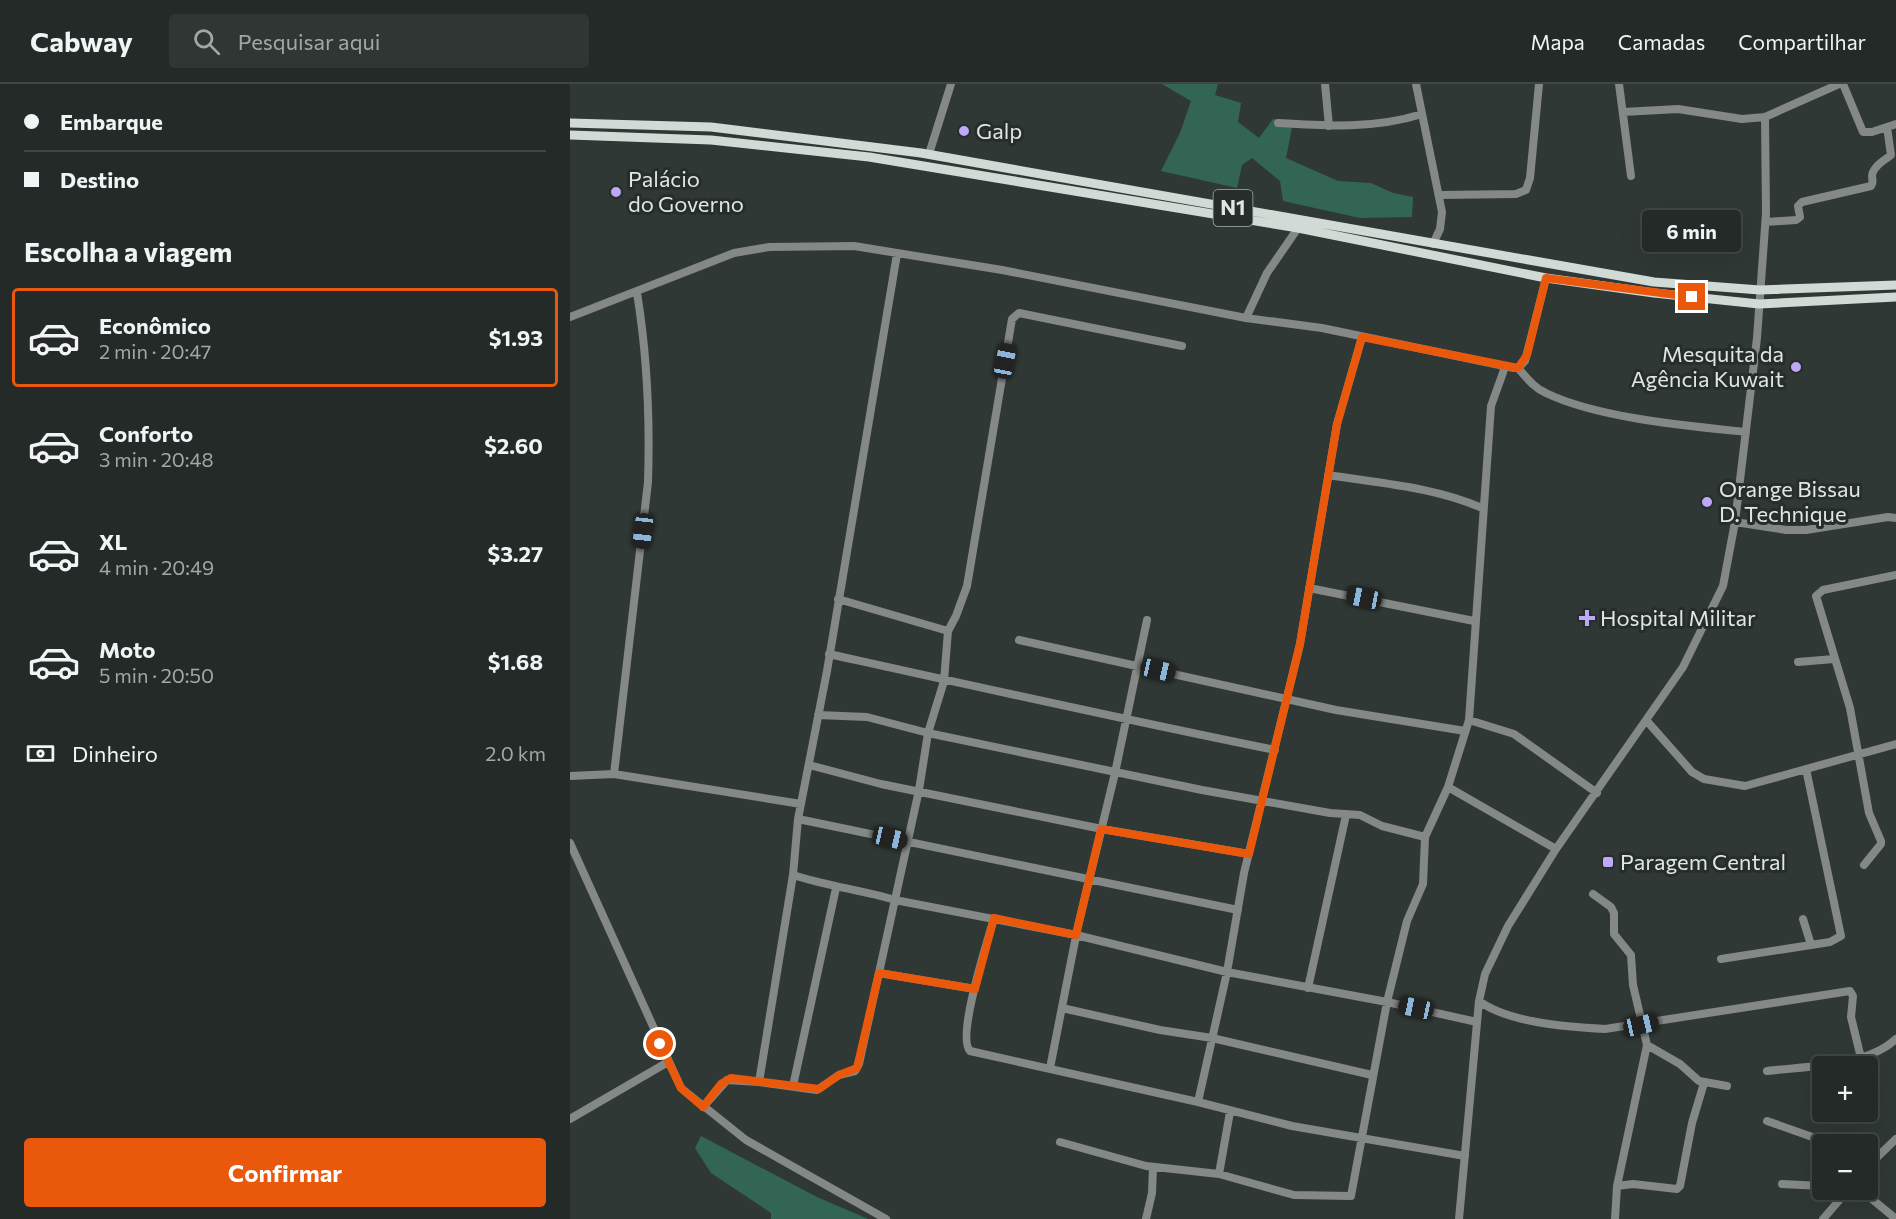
<!DOCTYPE html>
<html lang="pt">
<head>
<meta charset="utf-8">
<style>
	body { margin:0; font-family:Commissioner,sans-serif; background:#303634; color:#f1f3f6; height:100vh; display:flex; flex-direction:column; font-size:22px; white-space:nowrap }
	* { box-sizing:border-box; margin:0 }
	p { font-size:20px; color:#a3a7a8 }
	.icon { flex:none; width:33px; height:33px; fill:none; stroke:currentColor; stroke-width:2; stroke-linecap:round; stroke-linejoin:round }
	.map { position:relative; flex:1; overflow:hidden }
	.panel { display:flex; flex-direction:column; background:#242a28; width:570px }
	.panel>* { flex:none }
	.banner { display:grid; align-content:center; height:132px; padding:0 24px; background:#242a28 }
	.tools { position:absolute; left:1242px; top:972px; display:grid; gap:12px }
	.tools a { display:grid; place-items:center; width:66px; height:66px; border-radius:6px; background:#242a28; box-shadow:0 6px 24px #0002,0 0 0 2px #414645; font-size:30px }
	.end { position:absolute; width:27px; height:27px; margin:-14px; border:8px solid #ea580c; background:#fff; box-shadow:0 0 0 3px #fff }
	.from { border-radius:50% }
	.bubble { position:absolute; height:42px; border-radius:6px; background:#242a28; box-shadow:0 6px 24px #0002,0 0 0 2px #414645; font-size:20px; font-weight:700; line-height:42px; text-align:center }
	.car { position:absolute; width:18px; height:36px; margin:-18px -9px; border-radius:8px; box-shadow:0 0 4px 2px #0007; background:linear-gradient(#222 24%,#8ab4d8 0 40%,#222 0 76%,#8ab4d8 0 86%,#222 0) }
	.banner b { display:flex; align-items:center; gap:21px; height:57px; font-size:22px }
	.banner b+b { border-top:2px solid #414645 }
	.banner i { width:15px; height:15px; background:#f1f3f6 }
	ul { padding:0; list-style:none }
	li { display:flex; align-items:center; gap:18px; height:99px; margin:0 12px 9px; padding:0 12px; border:3px solid transparent; border-radius:6px }
	li div { flex:1 }
	li b { display:block; font-size:22px }
	li em { font-style:normal; font-weight:700 }
	li.active { border-color:#ea580c }
	li>.icon { width:54px; height:54px; stroke-width:1.5 }
	h2 { padding:0 24px; font-size:27px; line-height:72px }
	.pay { display:flex; align-items:center; gap:15px; height:66px; padding:0 24px; font-size:22px }
	.pay p { margin-inline-start:auto }
	.primary-button { display:flex; gap:12px; margin-top:auto; padding:12px 24px }
	.primary-button a { flex:1; height:69px; border-radius:6px; background:#ea580c; color:#fff; font-size:24px; font-weight:700; line-height:69px; text-align:center }
	header { display:flex; align-items:center; gap:36px; box-sizing:border-box; height:84px; padding:0 30px; background:#242a28; border-bottom:2px solid #414645 }
	header strong { font-size:28px }
	nav { display:flex; gap:33px; margin-inline-start:auto; font-size:21px }
	.search { width:420px; height:54px; background:#303634; display:flex; align-items:center; gap:15px; box-sizing:border-box; padding:0 21px; border-radius:6px; color:#a3a7a8; font-size:22px }
	main { display:flex; flex:1; min-height:0 }
	.map>svg:first-child { display:block }
	.green { fill:#336555 }
	.lines { fill:none; stroke-linecap:round; stroke-linejoin:round }
	.minor { stroke:#848886; stroke-width:8 }
	.major { stroke:#d2dad6; stroke-width:9 }
	.route { stroke:#ea580c; stroke-width:8 }
	.poi-dot { fill:#bda9f5; stroke:#262d2b; stroke-width:2 }
	.labels { text-anchor:middle; stroke-width:6; stroke-linejoin:round; paint-order:stroke }
	.shield { fill:#262d2b; stroke:#a9aeac; stroke-width:1.5 }
	.shield-label { font-size:21px; font-weight:bold; fill:#e1e6e4 }
	.poi-label { font-size:22px; fill:#e1e6e4; stroke:#262d2b; text-anchor:start }
</style>
</head>
<body>
<header>
<strong>Cabway</strong>
<div class="search"><svg class="icon" aria-label="search" viewBox="0 0 24 24"><circle cx="10" cy="10" r="6"/><path d="M15 15l6 6"/></svg>Pesquisar aqui</div>
<nav><a>Mapa</a><a>Camadas</a><a>Compartilhar</a></nav>
</header>
<main>
<section class="panel">
<div class="banner">
<b><i class="from"></i>Embarque</b>
<b><i></i>Destino</b>
</div>
<h2>Escolha a viagem</h2>
<ul>
<li class="active"><svg class="icon" aria-label="car" viewBox="0 0 24 24"><path d="M5 17H2v-5l4-1 3-4h7l3 4 3 1v5h-3M9 17h6M6 11h13"/><circle cx="7" cy="17" r="2"/><circle cx="17" cy="17" r="2"/></svg><div><b>Econômico</b><p>2 min · 20:47</p></div><em>$1.93</em></li>
<li><svg class="icon" aria-label="car" viewBox="0 0 24 24"><path d="M5 17H2v-5l4-1 3-4h7l3 4 3 1v5h-3M9 17h6M6 11h13"/><circle cx="7" cy="17" r="2"/><circle cx="17" cy="17" r="2"/></svg><div><b>Conforto</b><p>3 min · 20:48</p></div><em>$2.60</em></li>
<li><svg class="icon" aria-label="car" viewBox="0 0 24 24"><path d="M5 17H2v-5l4-1 3-4h7l3 4 3 1v5h-3M9 17h6M6 11h13"/><circle cx="7" cy="17" r="2"/><circle cx="17" cy="17" r="2"/></svg><div><b>XL</b><p>4 min · 20:49</p></div><em>$3.27</em></li>
<li><svg class="icon" aria-label="car" viewBox="0 0 24 24"><path d="M5 17H2v-5l4-1 3-4h7l3 4 3 1v5h-3M9 17h6M6 11h13"/><circle cx="7" cy="17" r="2"/><circle cx="17" cy="17" r="2"/></svg><div><b>Moto</b><p>5 min · 20:50</p></div><em>$1.68</em></li>
</ul>
<div class="pay"><svg class="icon" aria-label="cash" viewBox="0 0 24 24"><path d="M3 7h18v10H3z"/><circle cx="12" cy="12" r="2"/></svg>Dinheiro<p>2.0 km</p></div>
<div class="primary-button"><a>Confirmar</a></div>
</section>
<div class="map">
<svg width="1326" height="1135" viewBox="0 0 1326 1135">
	<rect width="100%" height="100%" fill="#303835"/>
	<path class="green" d="M592,0H648L645,11L671,19L668,38L689,54L703,35L723,38L716,74L768,97L801,99L823,109L843,113L842,133L790,134L713,117L710,97L682,74L672,81L667,104L591,87L610,49L621,17Z
		M131,1052L247,1113L298,1135H201V1129L141,1089L125,1064Z"/>
	<g class="lines">
		<path class="minor" d="M755,0L759,42
			M846,0L872,128L870,145L863,160
			M1049,0L1061,92
			M1273,0L1293,48H1302L1326,40
			M1053,28L1108,25L1172,35L1195,33L1269,0
			M708,39C757,42 805,45 852,30
			M359,70L381,0
			M870,111L946,110L956,106L960,94L969,0
			M1196,138L1226,136L1230,133L1228,122L1232,118L1301,102C1305,96 1300,94 1303,88C1307,79 1314,77 1321,71L1317,43
			M67,209C77,270 80,336 78,398L44,690L231,720
			M0,233L164,169L199,163L284,162L432,186L676,234L752,244L944,284H948L955,277L976,194
			M676,234L697,189L728,144
			M948,284C956,293 964,304 976,309C1027,334 1118,342 1176,348
			M758,391C808,399 865,403 912,424
			M1165,438L1216,446H1236L1318,433L1326,434
			M739,504L904,537
			M268,515L378,547
			M449,556L766,626L895,647
			M259,570C408,603 556,636 705,666
			M1228,578L1264,575
			M248,631L297,633L358,649L632,706L760,729L790,731L812,742L855,753
			M899,636L944,650L1027,709
			M1076,636L1122,688L1134,695L1175,702L1326,660
			M239,681L311,700L532,745L679,770
			M0,692L44,690
			M878,703L986,765
			M228,735L668,826
			M0,759L111,1004L176,1056L316,1135
			M1294,781L1311,760V757L1299,729L1280,624L1246,512L1253,506L1326,491
			M223,791C257,802 291,806 325,816L506,851L657,888L817,918L907,938
			M1023,810L1041,823L1044,829V850L1061,871L1063,901L1077,961L1047,1102
			M424,834C418,856 386,953 400,967L628,1018L722,1042L895,1072
			M1233,835L1241,861
			M1151,875L1260,858L1271,852L1236,685
			M309,889L405,905
			M738,904L776,731
			M909,917C939,939 998,943 1035,945L1280,907L1283,912L1281,933L1291,974
			M492,924L590,946L642,954L802,991
			M1077,961L1110,980L1129,997L1157,1002
			M480,984L508,842L545,689L577,536
			M1197,987C1237,982 1296,983 1326,955
			M189,998L247,1006L269,991L285,987L289,980L349,706L358,649L374,597L378,547L386,532L397,502L442,235L449,229L612,262
			M223,1002L266,804
			M628,1018L657,888L674,789L730,560L767,340L792,253
			M133,1023L157,996L189,998L223,791L228,735L257,587L327,170
			M0,1035L98,978
			M1197,1037L1248,1055L1279,1060
			M490,1058L576,1082L649,1090L724,1111L781,1112L817,918L837,837L853,800L855,753L878,703L899,636L921,322L935,283
			M1298,1068L1307,1073
			M1298,1082L1326,1055
			M649,1090L660,1028
			M1212,1100L1252,1102
			M1262,1106L1272,1113
			M1291,1106L1326,1135
			M576,1135L582,1109L583,1083
			M889,1135L909,917L915,890L938,842L986,765L1113,583L1153,502L1165,438L1187,254L1196,129L1195,33
			M1045,1135L1047,1102L1063,1100L1107,1105L1110,1102L1122,1039L1134,999
			M1253,1135L1278,1106"/>
		<path class="major" d="M0,39L141,43L351,69L1084,198L1190,206L1326,201
			M0,51L141,56L299,73L728,144L976,194L1084,209L1189,220L1326,213"/>
	</g>
	<g class="lines">
		<path class="route" d="M90,960L111,1004L133,1023L151,1000L161,994L249,1005L269,991L287,984L309,889L405,905L424,834L506,851L531,745L679,770L730,560L767,340L792,253L948,284L957,271L976,194L1122,213"/>
	</g>
	<g class="poi-dot">
		<circle cx="394" cy="47" r="6"/>
		<circle cx="46" cy="108" r="6"/>
		<circle cx="1226" cy="283" r="6"/>
		<circle cx="1137" cy="418" r="6"/>
		<path d="M1014 525h6v6h6v6h-6v6h-6v-6h-6v-6h6z"/>
		<rect x="1032" y="772" width="12" height="12" rx="3"/>
	</g>
	<g class="labels">
		<rect class="shield" x="643.5" y="106" width="39" height="36" rx="4.5"/>
		<g class="shield-label">
			<text x="663" y="131">N1</text>
		</g>
		<g class="poi-label">
			<text x="406" y="55">Galp</text>
			<text x="58" y="103">Palácio<tspan x="58" dy="25">do Governo</tspan></text>
			<text x="1214" y="278" text-anchor="end">Mesquita da<tspan x="1214" dy="25">Agência Kuwait</tspan></text>
			<text x="1149" y="413">Orange Bissau<tspan x="1149" dy="25">D. Technique</tspan></text>
			<text x="1030" y="542">Hospital Militar</text>
			<text x="1050" y="786">Paragem Central</text>
		</g>
	</g>
</svg>
<div class="tools">
<a>+</a>
<a>−</a>
</div>
<i class="end from" style="left:90px;top:960px"></i>
<i class="end" style="left:1122px;top:213px"></i>
<div class="bubble" style="left:1072px;top:126px;width:99px">6 min</div>
<i class="car" style="left:435px;top:277px;rotate:11deg"></i>
<i class="car" style="left:73px;top:447px;rotate:187deg"></i>
<i class="car" style="left:794px;top:514px;rotate:281deg"></i>
<i class="car" style="left:588px;top:586px;rotate:103deg"></i>
<i class="car" style="left:320px;top:754px;rotate:103deg"></i>
<i class="car" style="left:846px;top:924px;rotate:282deg"></i>
<i class="car" style="left:1071px;top:941px;rotate:77deg"></i>
</div>
</main>
</body>
</html>
